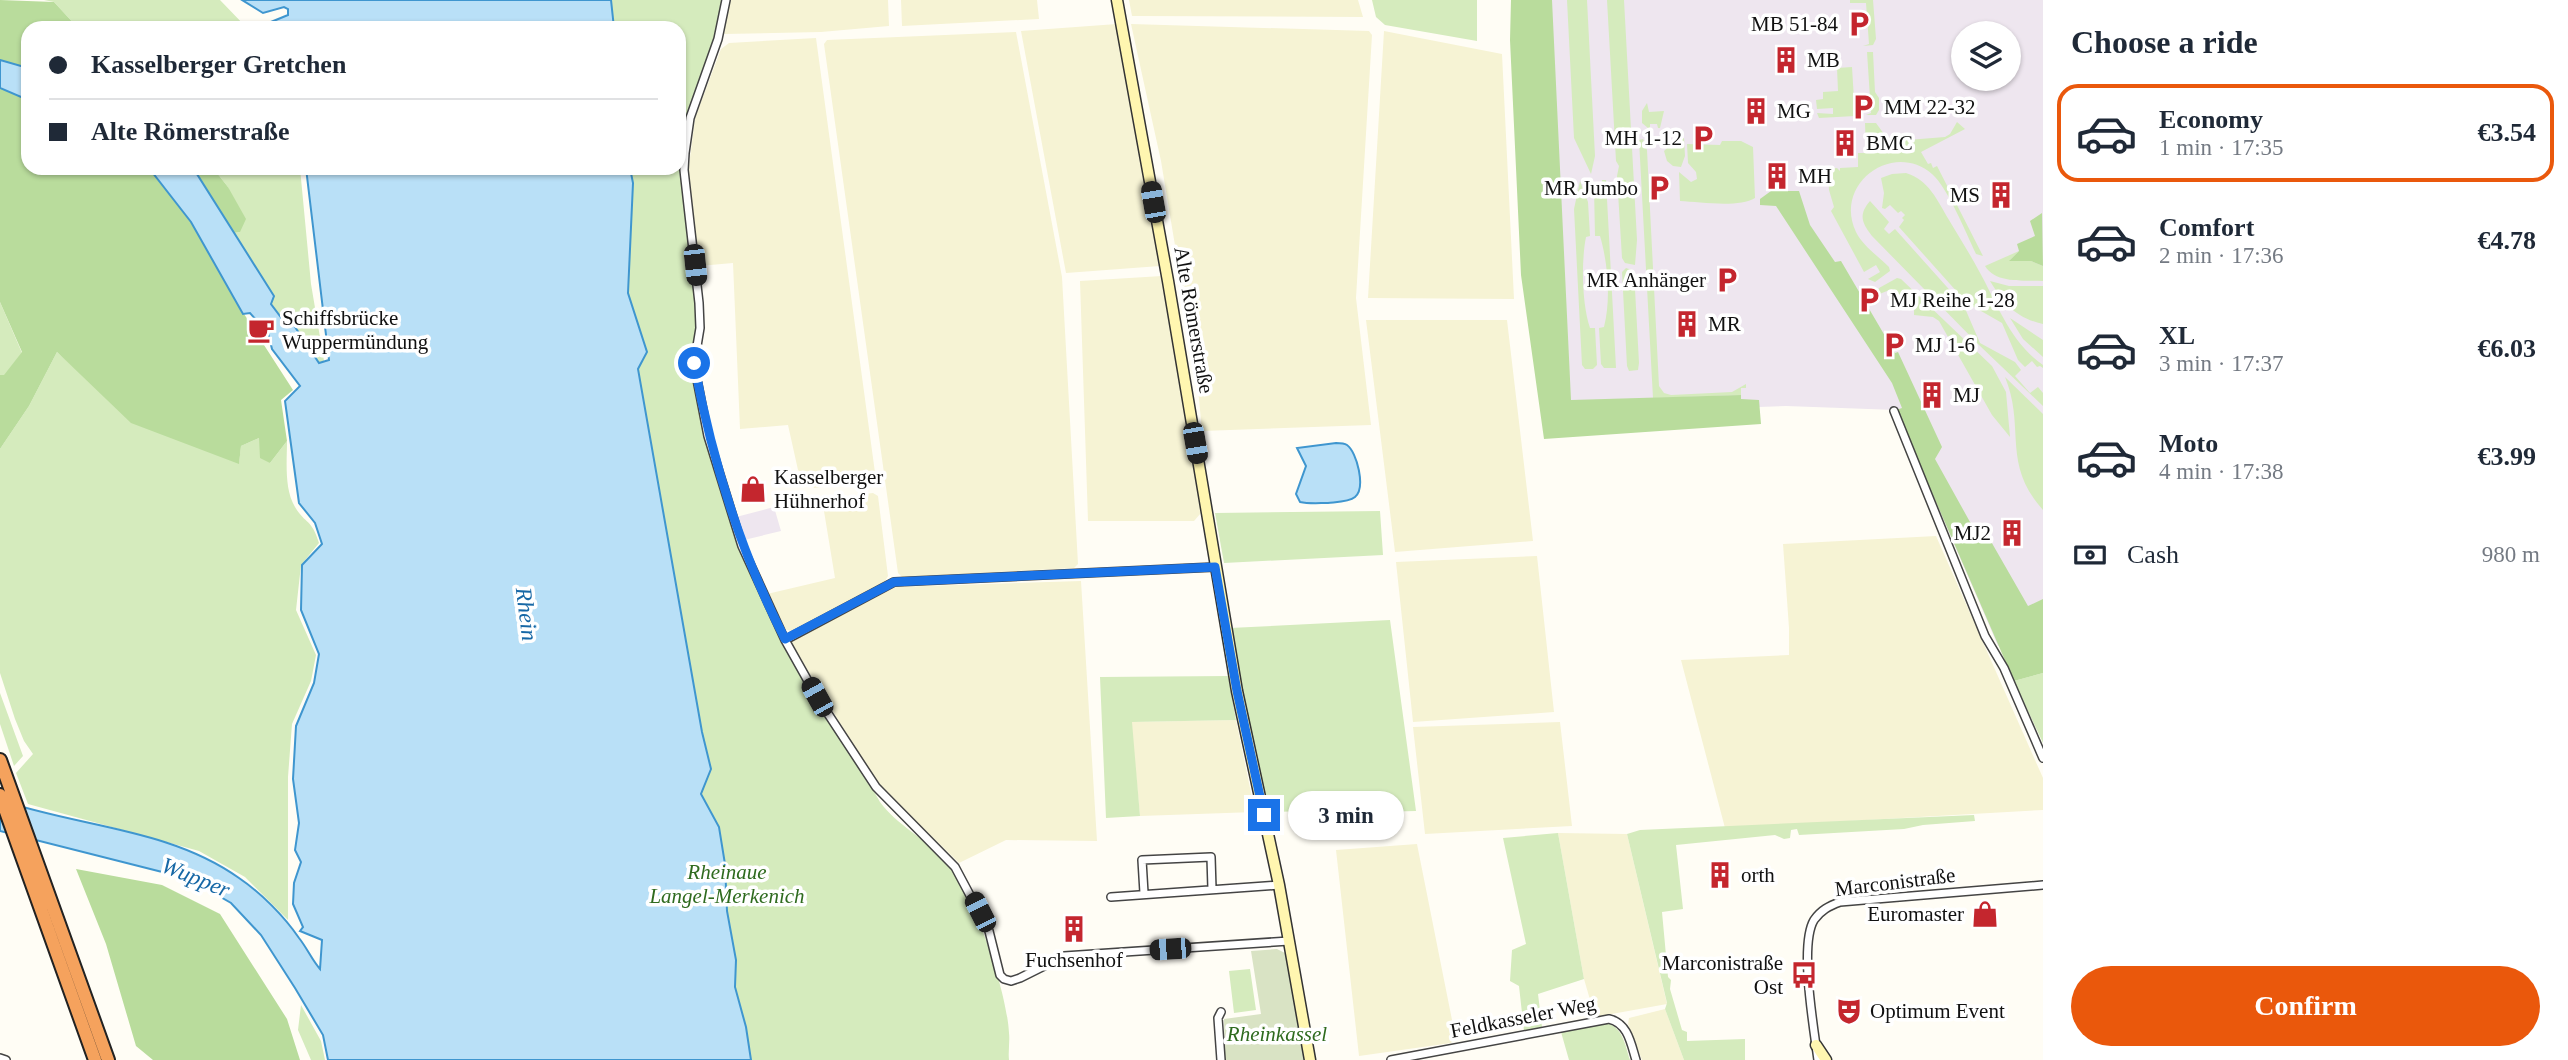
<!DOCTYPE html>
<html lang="en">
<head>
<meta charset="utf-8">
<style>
	body { margin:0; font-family:"Times New Roman",serif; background:#f6f6f7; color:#1f2937; height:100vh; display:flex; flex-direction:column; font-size:26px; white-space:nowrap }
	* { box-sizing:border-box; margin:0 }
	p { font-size:23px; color:#747a83 }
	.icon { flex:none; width:38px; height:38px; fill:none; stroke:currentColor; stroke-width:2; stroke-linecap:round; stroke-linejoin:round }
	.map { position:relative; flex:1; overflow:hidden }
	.panel { display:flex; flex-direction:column; background:#fff; width:525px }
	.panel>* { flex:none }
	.top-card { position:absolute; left:21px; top:21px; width:665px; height:154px; border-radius:21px; box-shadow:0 2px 5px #0004; display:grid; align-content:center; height:154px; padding:0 28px; background:#fff }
	.tools { position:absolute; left:1951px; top:21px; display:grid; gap:14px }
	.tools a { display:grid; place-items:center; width:70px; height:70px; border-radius:50%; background:#fff; box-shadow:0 2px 5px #0004; font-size:35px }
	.end { position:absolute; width:32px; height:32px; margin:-16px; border:9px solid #1a73e8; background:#fff; box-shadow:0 0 0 4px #fff }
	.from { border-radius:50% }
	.bubble { position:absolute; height:49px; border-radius:24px; background:#fff; box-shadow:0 2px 5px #0004; font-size:23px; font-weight:600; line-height:49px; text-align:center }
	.car { position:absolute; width:21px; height:42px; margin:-21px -10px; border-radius:9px; box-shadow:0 0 5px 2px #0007; background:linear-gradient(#222 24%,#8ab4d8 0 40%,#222 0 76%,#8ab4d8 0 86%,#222 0) }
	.top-card b { display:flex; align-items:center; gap:24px; height:66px; font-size:26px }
	.top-card b+b { border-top:2px solid #e0e1e3 }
	.top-card i { width:18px; height:18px; background:#1f2937 }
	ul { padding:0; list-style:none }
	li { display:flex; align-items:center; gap:21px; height:98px; margin:0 14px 10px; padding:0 14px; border:4px solid transparent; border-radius:21px }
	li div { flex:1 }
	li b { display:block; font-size:26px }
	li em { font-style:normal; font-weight:600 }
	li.active { border-color:#ea580c }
	li>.icon { width:63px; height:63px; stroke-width:1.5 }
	h2 { padding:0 28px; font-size:32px; line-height:84px }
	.pay { display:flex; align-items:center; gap:18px; height:77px; padding:0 28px; font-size:26px }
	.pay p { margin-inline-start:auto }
	.primary-button { display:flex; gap:14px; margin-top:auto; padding:14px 28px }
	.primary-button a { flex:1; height:80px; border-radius:42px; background:#ea580c; color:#fff; font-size:28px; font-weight:600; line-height:80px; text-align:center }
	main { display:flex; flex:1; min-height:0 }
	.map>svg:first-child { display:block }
	.industrial { fill:#eee6ef; fill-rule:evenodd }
	.farmland { fill:#f6f3d4 }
	.green { fill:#d5ebbd }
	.forest { fill:#b9dc9c }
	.cemetery { fill:#d9e3c4 }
	.water { fill:#b9e0f7; stroke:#3f96cf; stroke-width:2 }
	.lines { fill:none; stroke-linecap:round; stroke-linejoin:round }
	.street-casing { stroke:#444; stroke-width:10 }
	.secondary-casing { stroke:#333; stroke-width:13 }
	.highway-casing { stroke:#222; stroke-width:16 }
	.street { stroke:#fff; stroke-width:7 }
	.secondary { stroke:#fff6b0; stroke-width:10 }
	.highway { stroke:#f5a25d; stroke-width:12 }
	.route { stroke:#1a73e8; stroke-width:9 }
	.labels { text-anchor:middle; stroke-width:7; stroke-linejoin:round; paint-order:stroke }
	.poi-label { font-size:21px; fill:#111; stroke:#fff; text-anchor:start }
	.street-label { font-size:21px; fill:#111; stroke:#fff }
	.park-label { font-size:21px; font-style:italic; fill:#2f6b1f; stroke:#fff }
	.water-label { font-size:23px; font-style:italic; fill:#1768a6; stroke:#fff }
</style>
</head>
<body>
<main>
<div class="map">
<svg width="2043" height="1060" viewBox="0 0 2043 1060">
	<rect width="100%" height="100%" fill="#fffdf5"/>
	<path class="industrial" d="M1537,0H2043V641L1998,646L1896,410L1786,406L1558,414ZM1964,33H2009V79H1964Z
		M774,507L781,531L744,540L736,517Z"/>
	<path class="farmland" d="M729,0H888L889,26L821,32L724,34Z
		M901,0H1037L1039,19L902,26Z
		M1129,0H1358L1363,17L1132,16Z
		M1117,24L1160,266L1066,273L1021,31Z
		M1131,24L1369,31L1372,35L1356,298L1371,425L1202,431L1197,378L1161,161Z
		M1384,31L1502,54L1514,299L1368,298Z
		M1016,32L1062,277L1078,564L1074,568L902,577L898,573L824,44L827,40Z
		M816,38L876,480L814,488L810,480L798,470L788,425L740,429L733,263L699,266L688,174L695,118L721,49L729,43Z
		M1162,276L1201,513L1194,521H1088L1080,281Z
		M1366,320H1507L1533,541L1395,552Z
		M873,493L878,496L888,576L884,583L791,631L784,629L767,594L835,578L822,499Z
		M1936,536L2043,778V810L1725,828L1681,660L1789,655V628L1783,544Z
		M1537,556L1554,712L1413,722L1396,562Z
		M1081,581L1097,841L1006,840L959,863L876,782L790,641L896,587Z
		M1236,720L1255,812L1140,816L1131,722Z
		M1560,722L1572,826L1425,834L1413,727Z
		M1558,833L1627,834L1667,1004L1595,1017L1584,979Z
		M1417,844L1455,1035L1451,1043L1359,1056L1336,850Z
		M1665,1009L1684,1060H1642L1628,1024L1629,1018Z"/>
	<path class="green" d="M44,0H220L247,28H78L54,2Z
		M441,0H725L683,145L698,329L691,360L699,404L755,583L880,802C897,825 924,838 944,859C973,889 1007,991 1009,1033C1010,1042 1008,1051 1009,1060H575L462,168H679V28H445Z
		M1372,0H1477V41L1385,25L1376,17Z
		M1567,0H1587L1595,156L1591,174L1574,138Z
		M1607,0H1624L1637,240L1635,265L1625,263L1622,258L1617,176L1619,166L1616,161Z
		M1850,0H1873L1876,39L1873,45L1863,46L1869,44L1866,3H1850Z
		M1867,52H1873L1875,92L1879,98V110L1876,115H1866L1871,113Z
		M1852,67L1855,116L1819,118L1817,113L1833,114V108L1817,109L1816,100L1823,99V92L1838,91L1837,68Z
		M1647,103L1649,112L1664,111L1660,128H1658L1657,124H1650V128H1648L1642,123V111Z
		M1957,122L1965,129L1921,152L1928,164L1931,163L1933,168L1937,166L1983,256L1976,254C1966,233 1948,188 1932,174C1893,140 1833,184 1856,232C1863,246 1878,256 1889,267L1890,271L1875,282L1868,279L1880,272L1876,265L1864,272L1831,211L1834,207L1829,190L1828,169L1837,168L1840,171V168L1858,167V153H1866L1865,123H1876L1884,134L1895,141L1945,137L1950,134Z
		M1681,138H1684L1685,156L1681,167L1673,166L1667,161L1664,151L1675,140Z
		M1643,139L1647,150L1659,386L1664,393L1671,395L1732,392L1746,384V388H1741V395L1653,398L1639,140Z
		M1722,141H1741L1753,147L1755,198C1739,208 1700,202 1680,201L1679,172L1691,182L1697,179L1696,172L1688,163L1687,144L1720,145Z
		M213,168H300L311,284L324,361L319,363L291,321L283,320L270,304L274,296L234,233L240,232L228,187Z
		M1906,173C1929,180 1937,200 1949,220C1959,237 1970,254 1979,271C1998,305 2010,342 2043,365V368L2040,366L2037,367L2032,361L2025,367L2018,360L2002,323L1967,303L1899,227L1904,220L1902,218L1905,215L1901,211L1898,213L1890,205L1885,209L1882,208L1884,193L1881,178L1892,174Z
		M1602,180H1606L1616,368H1604L1601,364L1599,328L1604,327C1611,300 1608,263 1600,236H1595L1594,188L1603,189Z
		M1580,181L1588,202L1590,236L1586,237C1581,262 1582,304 1590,328H1595L1597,365L1593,369H1585L1582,365L1574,209Z
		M1870,201L1889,222L1884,229L1889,234L1895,229L1964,306L1980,343L2015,362L2021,370L2015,376L2030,393L2038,387L2043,393V406L1979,345L1872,236C1862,223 1858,215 1870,201Z
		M2019,251L2010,260L2031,261L2043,266V281C2024,280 1996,284 1985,266Z
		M1626,268L1632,270L1633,288L1635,289L1639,363L1638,370L1629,371L1627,366L1622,272Z
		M1897,278L1901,279L1992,366L2006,392L2010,437L1992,415L1939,321L1933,317L1914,315V302H1899L1892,289L1877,295L1879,288Z
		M1990,281L2009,286H2043V324C2016,318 2004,304 1990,281Z
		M0,302L22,353L4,376L0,375Z
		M2010,318L2043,340V357L2023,339Z
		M57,352L87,379L239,463L241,446L259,438L270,463L287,441C287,461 284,489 295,507C305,524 312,519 319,543L301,565L296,610L316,655L311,681L292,724L288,777V920L245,877L199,851L28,804L16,773L33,754L24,741L15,719L0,673V449L29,406Z
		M2005,377L2043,414V510C2001,463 2026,428 2005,377Z
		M1380,511L1383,555L1224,563L1215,513Z
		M1390,620L1416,811C1367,813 1318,810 1268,812L1230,628Z
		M2043,673V743L2014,681Z
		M1228,676L1236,720L1132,722L1140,816L1106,818L1100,677Z
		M0,693L23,756L14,766L0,724Z
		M1974,815L1975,821L1923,825L1904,829L1799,835L1797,829L1791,830L1790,838L1784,839L1775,835L1676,845L1683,909L1662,912L1668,977L1671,980L1670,989L1682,1030L1687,1032V1041L1745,1039V1060H1684L1665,1009L1667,1003L1627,834L1640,830Z
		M1558,833L1584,979L1538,994L1542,1027L1524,1031L1519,986L1510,981L1512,950L1526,944L1503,838Z
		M1250,969L1256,1010L1234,1013L1229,971Z
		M301,1005L321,1041L325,1060H311L298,1030Z
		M1606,1023C1623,1027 1625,1045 1630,1060H1569L1561,1032Z"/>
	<path class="forest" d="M0,0L54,2L78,28H28V68L0,60Z
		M1511,0H1552L1571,400L1741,395V399L1759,400L1761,424L1544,439L1521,275L1510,40Z
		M0,88L28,100V168H149L191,222L237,303L293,390L281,400L287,441L270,463L260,458L259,438L241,446L239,464L131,423L57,352L29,406L0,449V375H4L22,352L0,302Z
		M192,168H213L228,187L246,219L240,232L234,233Z
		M1771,191H1799L1810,225L1835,262L1841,261L1895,353L1898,352L1942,447L1935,459L1970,522L1989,538L2028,606L2043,599V673L2014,681L1896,410L1902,408L1892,383L1776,206L1760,205V199Z
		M2042,213L2043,266L2031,261H2009L2019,251L2017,244L2035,236L2030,221Z
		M76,869L162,885L220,914L287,1019L300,1060H153L136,1046L106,944Z"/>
	<path class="cemetery" d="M1277,949L1289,955L1307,1060H1225L1224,1019L1261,1014L1251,951Z"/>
	<path class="water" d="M242,0H611L614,28H266V24L288,15V9L284,7L263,13Z
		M0,60L28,68V100L0,88Z
		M149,168H192L195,171L274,296L271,304L283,320L291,321L319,363L329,360L306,168H630L633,183L628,293L647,352L638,369L702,732L711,769L701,794L719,827L725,864L727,911L736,960L735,987L746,1027L751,1060H328L323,1035L295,988L261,935L231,903L203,887L174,875L0,831V800C78,827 169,828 239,878C261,893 284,916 299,938C307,948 312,960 320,969L322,940L300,931L303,927L293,904L294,883L301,862L295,850L299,823L293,779L296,726L314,683L319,654L301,610L302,565L322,544L315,523L299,503L285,401L300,386L272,349L268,333L250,313L243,314L191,222Z
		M1336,443C1339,443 1344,443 1347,445C1357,452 1366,488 1355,497C1349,502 1336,502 1328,503C1319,503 1309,504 1300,502L1296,494L1306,466L1297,448Z"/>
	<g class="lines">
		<defs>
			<path id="street" d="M726,0L718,39L690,118L685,153L684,170L699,303L700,328L694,364L708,436L742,546L785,640L817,697L876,787L955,867L989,931L1000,975L1004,979L1011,981L1020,978L1064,956L1289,941
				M1894,411L1985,636L2004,668L2043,758
				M785,640L894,582L1215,567
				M1144,893L1142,860L1211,857L1212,889
				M1111,897L1279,885
				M1221,1012L1218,1018L1221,1060
				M0,1058L6,1060
				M1391,1060L1609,1019C1628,1023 1631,1044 1636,1060
				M1818,1060C1814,1029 1799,945 1814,920C1821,910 1829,906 1840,902L2043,885"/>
			<path id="secondary" d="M1117,0L1168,281L1237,691L1279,885L1310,1060
				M1816,1045L1826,1060"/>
			<path id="highway" d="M0,760L108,1060
				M0,795L95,1060"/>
		</defs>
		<use href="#street" class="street-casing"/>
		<use href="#secondary" class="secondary-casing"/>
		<use href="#highway" class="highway-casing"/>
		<use href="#street" class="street"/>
		<use href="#secondary" class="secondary"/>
		<use href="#highway" class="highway"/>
	</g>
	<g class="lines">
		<path class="route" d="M694,363C712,460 740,552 785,639L894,582L1215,567L1237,691L1264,815"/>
	</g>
	<defs>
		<symbol id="parking-bare" viewBox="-9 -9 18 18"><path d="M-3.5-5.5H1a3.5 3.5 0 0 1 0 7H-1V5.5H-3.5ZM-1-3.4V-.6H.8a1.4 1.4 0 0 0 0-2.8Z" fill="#c4262e" stroke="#fff" stroke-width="2.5" paint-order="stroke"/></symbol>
		<symbol id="building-bare" viewBox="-9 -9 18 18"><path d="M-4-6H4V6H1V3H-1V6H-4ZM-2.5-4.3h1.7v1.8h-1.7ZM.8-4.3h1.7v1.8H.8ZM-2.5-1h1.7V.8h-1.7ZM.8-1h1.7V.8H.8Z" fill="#c4262e" stroke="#fff" stroke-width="2.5" paint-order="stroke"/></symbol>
		<symbol id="cafe-bare" viewBox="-9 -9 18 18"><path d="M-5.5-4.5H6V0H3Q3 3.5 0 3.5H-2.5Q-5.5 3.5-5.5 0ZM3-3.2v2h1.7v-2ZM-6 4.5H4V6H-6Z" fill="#c4262e" stroke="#fff" stroke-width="2.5" paint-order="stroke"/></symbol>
		<symbol id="shop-bare" viewBox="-9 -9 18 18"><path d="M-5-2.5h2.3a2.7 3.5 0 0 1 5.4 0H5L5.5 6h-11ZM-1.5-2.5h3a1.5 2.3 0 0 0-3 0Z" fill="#c4262e" stroke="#fff" stroke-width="2.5" paint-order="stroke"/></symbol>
		<symbol id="bus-bare" viewBox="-9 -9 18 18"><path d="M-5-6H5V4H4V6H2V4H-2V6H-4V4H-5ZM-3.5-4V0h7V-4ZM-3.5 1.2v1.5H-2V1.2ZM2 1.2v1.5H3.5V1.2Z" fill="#c4262e" stroke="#fff" stroke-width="2.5" paint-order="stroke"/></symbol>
		<symbol id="theatre-bare" viewBox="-9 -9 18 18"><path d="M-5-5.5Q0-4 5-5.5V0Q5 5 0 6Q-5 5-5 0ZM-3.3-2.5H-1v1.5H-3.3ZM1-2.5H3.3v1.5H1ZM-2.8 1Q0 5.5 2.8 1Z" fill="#c4262e" stroke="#fff" stroke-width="2.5" paint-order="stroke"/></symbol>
	</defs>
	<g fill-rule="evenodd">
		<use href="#parking-bare" x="1840" y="5" width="38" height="38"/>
		<use href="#building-bare" x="1767" y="41" width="38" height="38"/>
		<use href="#parking-bare" x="1844" y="88" width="38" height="38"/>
		<use href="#building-bare" x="1737" y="92" width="38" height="38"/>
		<use href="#parking-bare" x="1684" y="119" width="38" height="38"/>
		<use href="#building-bare" x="1826" y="124" width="38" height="38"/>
		<use href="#building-bare" x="1758" y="157" width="38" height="38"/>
		<use href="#parking-bare" x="1640" y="169" width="38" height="38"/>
		<use href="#building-bare" x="1982" y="176" width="38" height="38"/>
		<use href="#parking-bare" x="1708" y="261" width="38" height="38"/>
		<use href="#parking-bare" x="1850" y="281" width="38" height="38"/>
		<use href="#building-bare" x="1668" y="305" width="38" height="38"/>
		<use href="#cafe-bare" x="242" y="311" width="38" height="38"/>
		<use href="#parking-bare" x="1875" y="326" width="38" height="38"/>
		<use href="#building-bare" x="1913" y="376" width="38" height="38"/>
		<use href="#shop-bare" x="734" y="470" width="38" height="38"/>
		<use href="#building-bare" x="1993" y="514" width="38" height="38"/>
		<use href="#building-bare" x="1701" y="856" width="38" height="38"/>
		<use href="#shop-bare" x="1966" y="895" width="38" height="38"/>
		<use href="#building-bare" x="1055" y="910" width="38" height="38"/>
		<use href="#bus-bare" x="1785" y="956" width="38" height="38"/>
		<use href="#theatre-bare" x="1830" y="992" width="38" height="38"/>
	</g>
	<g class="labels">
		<g class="poi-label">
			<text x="1838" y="31" text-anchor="end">MB 51-84</text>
			<text x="1807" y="67">MB</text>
			<text x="1884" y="114">MM 22-32</text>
			<text x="1777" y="118">MG</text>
			<text x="1682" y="145" text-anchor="end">MH 1-12</text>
			<text x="1866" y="150">BMC</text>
			<text x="1798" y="183">MH</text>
			<text x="1638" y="195" text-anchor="end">MR Jumbo</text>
			<text x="1980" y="202" text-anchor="end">MS</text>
			<text x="1706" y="287" text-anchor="end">MR Anhänger</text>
			<text x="1890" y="307">MJ Reihe 1-28</text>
			<text x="282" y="325">Schiffsbrücke<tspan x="282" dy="24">Wuppermündung</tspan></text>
			<text x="1708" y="331">MR</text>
			<text x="1915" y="352">MJ 1-6</text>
			<text x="1953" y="402">MJ</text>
			<text x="774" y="484">Kasselberger<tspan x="774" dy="24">Hühnerhof</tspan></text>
			<text x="1991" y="540" text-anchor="end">MJ2</text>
			<text x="1741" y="882">orth</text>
			<text x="1964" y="921" text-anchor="end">Euromaster</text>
			<text x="1074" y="967" text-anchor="middle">Fuchsenhof</text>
			<text x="1783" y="970" text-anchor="end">Marconistraße<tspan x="1783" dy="24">Ost</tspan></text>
			<text x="1870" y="1018">Optimum Event</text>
		</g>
		<g class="street-label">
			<text transform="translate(1194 320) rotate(80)" y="7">Alte Römerstraße</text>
			<text transform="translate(1895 882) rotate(-7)" y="7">Marconistraße</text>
			<text transform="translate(1523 1017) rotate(-11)" y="7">Feldkasseler Weg</text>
		</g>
		<g class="park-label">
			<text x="727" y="879">Rheinaue<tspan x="727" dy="24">Langel-Merkenich</tspan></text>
			<text x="1277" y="1041">Rheinkassel</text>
		</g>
		<g class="water-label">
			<text transform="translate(527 614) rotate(83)" y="8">Rhein</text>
			<text transform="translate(196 877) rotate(22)" y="8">Wupper</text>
		</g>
	</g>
</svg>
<div class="tools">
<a><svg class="icon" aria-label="layers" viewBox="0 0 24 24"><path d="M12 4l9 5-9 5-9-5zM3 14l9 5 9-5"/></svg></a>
</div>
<i class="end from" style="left:694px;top:363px"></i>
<i class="end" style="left:1264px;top:815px"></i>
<div class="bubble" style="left:1288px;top:791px;width:116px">3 min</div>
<i class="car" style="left:1153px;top:202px;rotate:350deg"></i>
<i class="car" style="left:695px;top:265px;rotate:174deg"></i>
<i class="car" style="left:1195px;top:443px;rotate:170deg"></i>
<i class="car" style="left:817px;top:697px;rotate:331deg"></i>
<i class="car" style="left:980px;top:912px;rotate:333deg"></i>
<i class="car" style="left:1170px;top:949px;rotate:266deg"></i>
<div class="top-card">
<b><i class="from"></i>Kasselberger Gretchen</b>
<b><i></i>Alte Römerstraße</b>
</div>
</div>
<section class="panel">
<h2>Choose a ride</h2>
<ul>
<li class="active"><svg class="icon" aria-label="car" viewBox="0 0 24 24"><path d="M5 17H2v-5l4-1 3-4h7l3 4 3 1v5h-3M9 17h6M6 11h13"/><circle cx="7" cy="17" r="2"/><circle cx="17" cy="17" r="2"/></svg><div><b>Economy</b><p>1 min · 17:35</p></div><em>€3.54</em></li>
<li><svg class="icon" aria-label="car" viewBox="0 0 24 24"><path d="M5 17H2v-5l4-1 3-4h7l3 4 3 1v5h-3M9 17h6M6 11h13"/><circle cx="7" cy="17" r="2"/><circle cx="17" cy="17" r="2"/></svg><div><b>Comfort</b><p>2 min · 17:36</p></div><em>€4.78</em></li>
<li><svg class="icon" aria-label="car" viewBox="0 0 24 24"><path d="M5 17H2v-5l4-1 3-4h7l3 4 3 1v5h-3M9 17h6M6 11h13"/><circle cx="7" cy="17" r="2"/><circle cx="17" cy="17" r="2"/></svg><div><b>XL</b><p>3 min · 17:37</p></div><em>€6.03</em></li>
<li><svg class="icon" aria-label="car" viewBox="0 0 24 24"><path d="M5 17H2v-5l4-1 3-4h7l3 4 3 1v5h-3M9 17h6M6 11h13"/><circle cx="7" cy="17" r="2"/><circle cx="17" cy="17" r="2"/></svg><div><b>Moto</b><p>4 min · 17:38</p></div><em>€3.99</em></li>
</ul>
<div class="pay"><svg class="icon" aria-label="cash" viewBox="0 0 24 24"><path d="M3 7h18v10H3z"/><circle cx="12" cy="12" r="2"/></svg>Cash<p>980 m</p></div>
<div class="primary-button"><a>Confirm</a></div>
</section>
</main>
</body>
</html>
